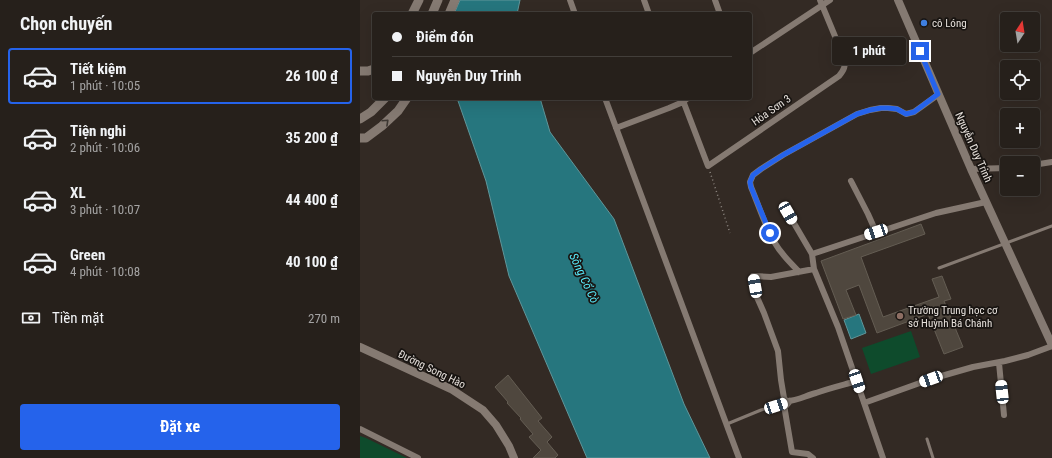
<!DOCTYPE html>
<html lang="vi">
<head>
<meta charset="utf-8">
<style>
	body { margin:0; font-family:"Roboto Condensed",sans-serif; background:#322d28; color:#f1f3f6; height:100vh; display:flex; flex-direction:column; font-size:15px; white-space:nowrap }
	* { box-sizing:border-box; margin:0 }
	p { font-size:13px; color:#a4a3a3 }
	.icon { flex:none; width:22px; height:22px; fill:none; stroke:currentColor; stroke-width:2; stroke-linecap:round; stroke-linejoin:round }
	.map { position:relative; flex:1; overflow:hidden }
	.drawer { display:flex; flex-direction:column; background:#26201b; width:360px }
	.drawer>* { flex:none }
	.guide { position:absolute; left:12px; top:12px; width:380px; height:88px; border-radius:4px; box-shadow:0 4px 16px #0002,0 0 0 1px #423e3a; display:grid; align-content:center; height:88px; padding:0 20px; background:#26201b }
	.needle { width:26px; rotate:12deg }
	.buttons { position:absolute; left:640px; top:12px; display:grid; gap:8px }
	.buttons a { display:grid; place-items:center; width:40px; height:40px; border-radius:4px; background:#26201b; box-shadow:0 4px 16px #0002,0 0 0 1px #423e3a; font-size:20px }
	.end { position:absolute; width:18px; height:18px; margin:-9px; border:5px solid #2563eb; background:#fff; box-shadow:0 0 0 2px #fff }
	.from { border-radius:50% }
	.bubble { position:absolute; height:28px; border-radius:4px; background:#26201b; box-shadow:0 4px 16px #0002,0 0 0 1px #423e3a; font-size:13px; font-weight:700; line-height:28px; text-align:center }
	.car { position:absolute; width:12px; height:24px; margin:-12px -6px; border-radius:5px; box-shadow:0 0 3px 1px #0007; background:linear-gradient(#fff 24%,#345 0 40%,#fff 0 76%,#345 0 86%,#fff 0) }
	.guide b { display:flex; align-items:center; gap:14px; height:38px; font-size:15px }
	.guide b+b { border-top:1px solid #423e3a }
	.guide i { width:10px; height:10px; background:#f1f3f6 }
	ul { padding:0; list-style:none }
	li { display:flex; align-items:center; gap:12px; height:56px; margin:0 8px 6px; padding:0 12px; border:2px solid transparent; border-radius:4px }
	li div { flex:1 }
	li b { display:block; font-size:15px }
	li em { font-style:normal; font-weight:700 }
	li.current { border-color:#2563eb }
	li>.icon { width:36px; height:36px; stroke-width:1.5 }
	h2 { padding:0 20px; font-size:18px; line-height:48px }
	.pay { display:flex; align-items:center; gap:10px; height:44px; padding:0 20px; font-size:15px }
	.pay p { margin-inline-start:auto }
	.button { display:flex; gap:8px; margin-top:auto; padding:8px 20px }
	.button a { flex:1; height:46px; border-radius:4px; background:#2563eb; color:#fff; font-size:16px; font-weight:700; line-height:46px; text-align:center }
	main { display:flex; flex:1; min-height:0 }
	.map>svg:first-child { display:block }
	.green { fill:#0e4b2c }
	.water { fill:#26767e; stroke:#60969a }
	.building { fill:#4f473e; stroke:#645d53 }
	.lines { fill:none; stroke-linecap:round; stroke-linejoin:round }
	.path { stroke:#8d8680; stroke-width:1.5; stroke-dasharray:1 3; stroke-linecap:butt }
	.service { stroke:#857a72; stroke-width:3 }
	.minor { stroke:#857a72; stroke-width:6 }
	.tertiary { stroke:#857a72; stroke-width:8 }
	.secondary { stroke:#857a72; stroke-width:9 }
	.oneway { stroke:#3e3833 }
	.route { stroke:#2563eb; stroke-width:5 }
	.shop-dot { fill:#3f7fe0; stroke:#181411; stroke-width:1.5 }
	.education-dot { fill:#8d6e63; stroke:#181411; stroke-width:1.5 }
	.labels { text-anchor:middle; stroke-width:3.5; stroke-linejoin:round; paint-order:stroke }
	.poi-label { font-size:11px; fill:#e6e0db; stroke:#181411; text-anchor:start }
	.street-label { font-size:11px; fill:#e6e0db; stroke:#181411 }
	.water-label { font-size:12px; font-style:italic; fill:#5aeefe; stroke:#181411 }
</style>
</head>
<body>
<main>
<section class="drawer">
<h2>Chọn chuyến</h2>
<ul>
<li class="current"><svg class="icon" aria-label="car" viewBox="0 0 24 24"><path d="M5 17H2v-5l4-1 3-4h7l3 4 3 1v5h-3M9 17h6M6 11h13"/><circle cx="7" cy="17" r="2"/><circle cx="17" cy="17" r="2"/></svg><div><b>Tiết kiệm</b><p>1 phút · 10:05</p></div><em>26 100 ₫</em></li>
<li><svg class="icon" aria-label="car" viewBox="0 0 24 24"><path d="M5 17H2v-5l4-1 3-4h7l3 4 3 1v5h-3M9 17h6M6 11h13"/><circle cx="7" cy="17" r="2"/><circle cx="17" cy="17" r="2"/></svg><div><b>Tiện nghi</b><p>2 phút · 10:06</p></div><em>35 200 ₫</em></li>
<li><svg class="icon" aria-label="car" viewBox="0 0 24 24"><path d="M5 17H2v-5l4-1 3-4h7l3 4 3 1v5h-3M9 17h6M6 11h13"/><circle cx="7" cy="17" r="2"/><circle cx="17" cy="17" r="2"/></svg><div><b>XL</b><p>3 phút · 10:07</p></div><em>44 400 ₫</em></li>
<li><svg class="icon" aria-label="car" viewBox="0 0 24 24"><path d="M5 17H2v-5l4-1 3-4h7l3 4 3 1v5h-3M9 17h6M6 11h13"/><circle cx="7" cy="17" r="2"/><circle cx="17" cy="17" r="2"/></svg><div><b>Green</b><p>4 phút · 10:08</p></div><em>40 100 ₫</em></li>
</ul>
<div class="pay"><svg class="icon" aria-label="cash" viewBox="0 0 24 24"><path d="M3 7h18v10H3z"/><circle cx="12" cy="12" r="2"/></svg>Tiền mặt<p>270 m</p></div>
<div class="button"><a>Đặt xe</a></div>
</section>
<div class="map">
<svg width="692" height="458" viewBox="0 0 692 458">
	<rect width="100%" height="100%" fill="#332a24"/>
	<path class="green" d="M551,331L560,357L511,374L502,348Z
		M0,436L6,438L47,458H0Z"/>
	<path class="water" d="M100,0H160L157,14H94Z
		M97,98H180L190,132L254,219L324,404L350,458H227L149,276L126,181Z
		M499,314L506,333L491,339L484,320Z"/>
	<path class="building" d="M561,224L565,234L501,257L523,317L579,297L572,279L582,276L591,299L584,301L603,347L584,354L568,314L517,333L499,285L486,290L496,315L483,319L461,261Z
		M148,375L182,418L178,421L192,437L187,442L198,455L195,458H173L181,450L169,437L173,434L160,419L161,418L147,403L148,402L135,387Z"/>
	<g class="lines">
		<path class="path" d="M350,172L370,233"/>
		<path class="service" d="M579,268L692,226
			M367,424L401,410L428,402
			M567,439L573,458"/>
		<path class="minor" d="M210,0L215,14
			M284,0L289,14
			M355,0L360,14
			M390,53L470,0
			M245,98L379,458
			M322,98L348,166L479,76C484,70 486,66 484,58L460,0
			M256,128L309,108L323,102L328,98
			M673,165L692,162
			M611,169L647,168
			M491,181L508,214L516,232
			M428,213L452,254L454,269L478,327L523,458
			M452,254L576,213L626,202
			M454,269L411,277L393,276L396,295L404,313L418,351L421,380L424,398L426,401C435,402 447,395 456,393C470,388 483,385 497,381
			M439,272C433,265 427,260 422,253C409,238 399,206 391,187L390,182L393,175L401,169L423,155L497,114L510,110L521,108H528L537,109L546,114L554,112L579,94
			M639,363L644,415
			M430,401L425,407V411L432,452L448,454L453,458
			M504,403L571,379L613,367L645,361L668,355L692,346
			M0,429L58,458"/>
		<path class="tertiary" d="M538,0L611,169L692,345
			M0,347L91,389L123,410L136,425L149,446L154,458"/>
		<path class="secondary" d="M52,14L59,0
			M72,14L78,0
			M89,14L95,0
			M0,71H8L14,69
			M0,119L11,112L25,98
			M0,138H6L22,126L38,111L47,98"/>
	</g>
	<defs><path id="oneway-chevron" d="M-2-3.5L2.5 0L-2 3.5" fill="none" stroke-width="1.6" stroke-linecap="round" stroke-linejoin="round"/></defs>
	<use class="oneway" href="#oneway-chevron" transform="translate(26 122) rotate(-43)"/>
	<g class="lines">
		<path class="route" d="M410,233L391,187L390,182L393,175L401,169L423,155L497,114L510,110L521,108H528L537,109L546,114L554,112L578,94L560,51"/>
	</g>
	<circle class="shop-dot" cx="564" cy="23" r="4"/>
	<circle class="education-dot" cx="540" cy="316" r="4"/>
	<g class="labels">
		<g class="poi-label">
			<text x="572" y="27">cô Lóng</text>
			<text x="548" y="314">Trường Trung học cơ<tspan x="548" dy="13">sở Huỳnh Bá Chánh</tspan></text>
		</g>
		<g class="street-label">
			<text transform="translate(411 110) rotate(-35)" y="4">Hỏa Sơn 3</text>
			<text transform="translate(614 147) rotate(66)" y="4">Nguyễn Duy Trinh</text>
			<text transform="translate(72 369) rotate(26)" y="4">Đường Song Hào</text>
		</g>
		<g class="water-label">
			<text transform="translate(224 278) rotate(65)" y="4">Sông Cổ Cò</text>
		</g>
	</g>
</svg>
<div class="buttons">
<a><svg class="needle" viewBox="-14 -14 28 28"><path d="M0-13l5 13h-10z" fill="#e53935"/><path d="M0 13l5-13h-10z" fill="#a4a3a3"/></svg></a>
<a><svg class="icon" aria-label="locate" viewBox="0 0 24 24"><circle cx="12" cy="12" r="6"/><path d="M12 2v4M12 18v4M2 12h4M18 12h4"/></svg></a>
<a>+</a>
<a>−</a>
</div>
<i class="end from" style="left:410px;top:233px"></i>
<i class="end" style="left:560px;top:51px"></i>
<div class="bubble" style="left:472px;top:37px;width:74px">1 phút</div>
<i class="car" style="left:428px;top:213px;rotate:150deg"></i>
<i class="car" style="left:516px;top:232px;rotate:252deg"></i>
<i class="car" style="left:395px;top:286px;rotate:350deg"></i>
<i class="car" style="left:571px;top:379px;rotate:250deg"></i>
<i class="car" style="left:497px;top:381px;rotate:161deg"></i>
<i class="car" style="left:642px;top:392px;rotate:354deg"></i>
<i class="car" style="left:416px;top:406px;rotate:72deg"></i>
<div class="guide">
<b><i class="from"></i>Điểm đón</b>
<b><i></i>Nguyễn Duy Trinh</b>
</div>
</div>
</main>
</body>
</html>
